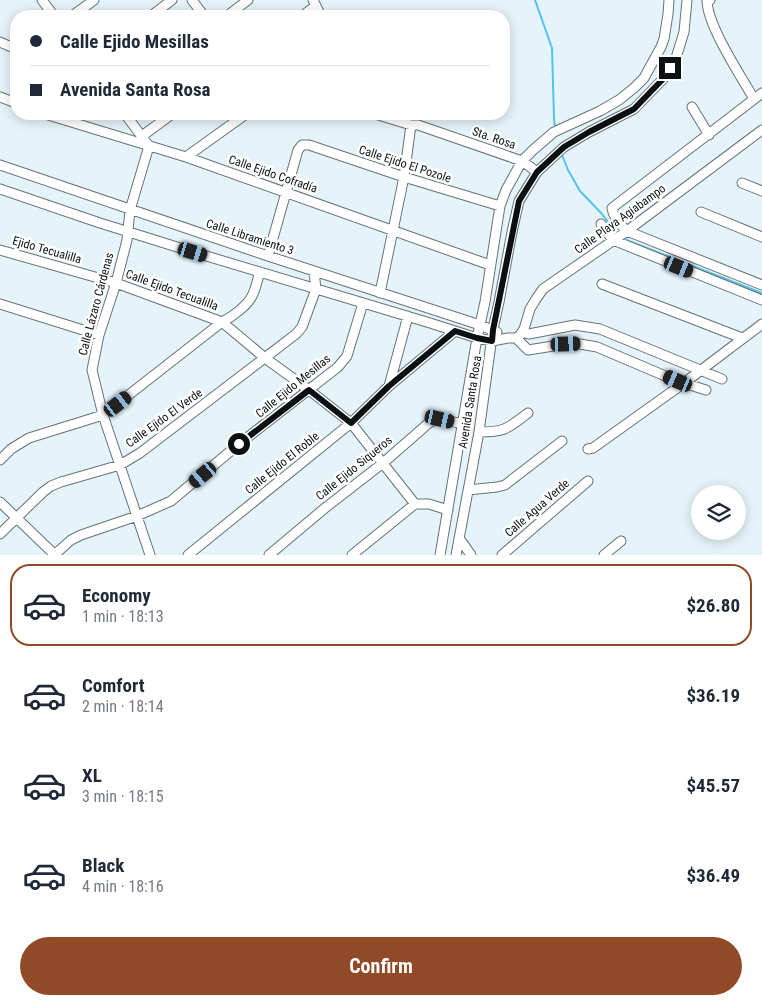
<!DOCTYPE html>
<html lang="en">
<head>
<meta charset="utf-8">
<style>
	body { margin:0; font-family:"Roboto Condensed",sans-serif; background:#f2f2f3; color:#1f2937; height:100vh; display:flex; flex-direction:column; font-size:19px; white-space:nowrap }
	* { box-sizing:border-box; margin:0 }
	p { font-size:16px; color:#747a83 }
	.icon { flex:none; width:28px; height:28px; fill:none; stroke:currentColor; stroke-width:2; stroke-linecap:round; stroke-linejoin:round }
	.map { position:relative; height:555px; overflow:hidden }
	.panel { display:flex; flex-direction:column; background:#fff; flex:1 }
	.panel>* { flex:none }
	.hud { position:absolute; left:10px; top:10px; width:500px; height:110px; border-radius:20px; box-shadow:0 2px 12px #0003; display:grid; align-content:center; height:110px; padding:0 20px; background:#fff }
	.controls { position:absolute; left:691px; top:485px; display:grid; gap:10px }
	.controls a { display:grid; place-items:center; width:55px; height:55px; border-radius:50%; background:#fff; box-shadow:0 2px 12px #0003; font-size:25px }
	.end { position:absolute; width:22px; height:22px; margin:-11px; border:6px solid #0b1012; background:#fff; box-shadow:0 0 0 2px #fff }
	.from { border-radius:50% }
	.car { position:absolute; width:15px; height:30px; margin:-15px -8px; border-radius:6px; box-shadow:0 0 4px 1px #0007; background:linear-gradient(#222 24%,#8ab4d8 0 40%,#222 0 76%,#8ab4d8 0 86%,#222 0) }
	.hud b { display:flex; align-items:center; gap:18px; height:48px; font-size:19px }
	.hud b+b { border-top:1px solid #e0e1e3 }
	.hud i { width:12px; height:12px; background:#1f2937 }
	ul { padding:9px 0 0; list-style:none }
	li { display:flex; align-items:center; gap:15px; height:82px; margin:0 10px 8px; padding:0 10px; border:2px solid transparent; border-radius:20px }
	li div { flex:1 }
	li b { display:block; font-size:19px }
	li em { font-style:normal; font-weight:700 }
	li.selected { border-color:#914a27 }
	li>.icon { width:45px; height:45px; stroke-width:1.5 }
	.action { display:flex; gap:10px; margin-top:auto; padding:10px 20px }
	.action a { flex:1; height:58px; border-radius:30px; background:#914a27; color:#fff; font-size:20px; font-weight:700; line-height:58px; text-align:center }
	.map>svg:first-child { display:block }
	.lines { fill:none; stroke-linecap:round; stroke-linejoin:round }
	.stream { stroke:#54c3eb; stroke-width:2 }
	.minor-casing { stroke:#667378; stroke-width:11 }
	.minor { stroke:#fff; stroke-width:9 }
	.route { stroke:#0b1012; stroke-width:6 }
	.labels { text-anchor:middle; stroke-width:5; stroke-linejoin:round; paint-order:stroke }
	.street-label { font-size:12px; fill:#0b1012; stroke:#fff }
</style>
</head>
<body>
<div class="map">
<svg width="762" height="555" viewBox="0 0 762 555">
	<rect width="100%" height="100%" fill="#e5f4fa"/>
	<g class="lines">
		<path class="stream" d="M535,0L552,48L554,119L555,127
			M562,155L568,170L580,191L602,214L613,229L616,232
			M625,239L629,241L762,293"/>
		<defs>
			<path id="minor" d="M42,0L54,16
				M192,0L204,16
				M313,0L321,16
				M710,0L707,1C708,27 741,76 754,99
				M72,16L94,0
				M151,16L172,0
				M227,16L248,0
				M302,16L316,6
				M0,42L16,49
				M762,93L612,208C613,217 620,225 627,231L762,285
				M0,97L16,103
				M692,107L709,135
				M45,114L186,157L490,265
				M125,114L149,146L130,210L127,240L116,283L99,335L92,370L103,415L150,555
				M375,114L411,125H418L522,161L537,172
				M142,136L172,114
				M186,157L246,114
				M0,165L268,256L480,325L497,332
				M742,183L762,191
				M0,189L100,223L193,252L430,323L477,338L492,341L508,338H516L520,335L524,329L530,309L536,299L543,289L627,231L762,130
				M701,212L762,237
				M601,224L613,240L762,300
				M0,250L116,283L222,322L265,358L309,390L351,423L415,504
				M268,256L298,150L302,145H309L404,177L500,206
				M602,284L742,338
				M380,293L404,177L411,125
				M0,304L99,335
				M522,332L529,334L575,325L600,329L722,379
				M516,338L528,350L566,344H580L597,347L677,381L706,390
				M389,386L408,316
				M479,432C505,432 507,429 528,413
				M588,449L593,448L684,383L762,324
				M0,460L11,449L29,438L103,415L222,322C232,317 247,306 252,296C256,289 257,280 260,272
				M468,490L497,487L505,485L562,441
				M0,502L55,555
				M0,534L43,492L51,486L61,482L120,465L140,453L296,334L302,327L316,289L314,271
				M459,538L471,555
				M54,555L71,540L81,535L137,516L171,501L239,444L338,367L347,356L363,303
				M188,555L351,423L389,386L455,331
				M269,555L325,508L383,463L430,422L440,419L463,424
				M352,555L415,504H429L448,510
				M440,555L477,338L485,302L500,206L506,190L522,161L533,150L554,132L600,111L619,100L634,88L644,78L661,47L664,39L668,14L669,0
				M456,555L479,432L493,329L499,302L512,232L519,201L537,172L564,147L589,132L634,109L663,79L676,58L684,32L687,0
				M502,555L588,481
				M604,555L621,541"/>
		</defs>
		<use href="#minor" class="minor-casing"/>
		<use href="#minor" class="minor"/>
	</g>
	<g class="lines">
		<path class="route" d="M239,444L309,390L351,423L389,386L455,331L477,338L492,341L493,330L519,201L537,172L564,147L589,132L634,109L663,79L670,68"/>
	</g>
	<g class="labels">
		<g class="street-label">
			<text transform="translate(494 138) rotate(19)" y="4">Sta. Rosa</text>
			<text transform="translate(405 164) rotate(18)" y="4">Calle Ejido El Pozole</text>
			<text transform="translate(273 174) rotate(19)" y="4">Calle Ejido Cofradía</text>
			<text transform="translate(620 219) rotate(-36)" y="4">Calle Playa Agiabampo</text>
			<text transform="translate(250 237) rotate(18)" y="4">Calle Libramiento 3</text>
			<text transform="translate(47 250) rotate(16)" y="4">Ejido Tecualilla</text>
			<text transform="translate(172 290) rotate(20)" y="4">Calle Ejido Tecualilla</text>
			<text transform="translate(96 304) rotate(-75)" y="4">Calle Lázaro Cárdenas</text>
			<text transform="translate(293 386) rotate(-39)" y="4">Calle Ejido Mesillas</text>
			<text transform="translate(470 402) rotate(-81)" y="4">Avenida Santa Rosa</text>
			<text transform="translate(164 418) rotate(-36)" y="4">Calle Ejido El Verde</text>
			<text transform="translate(282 463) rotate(-39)" y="4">Calle Ejido El Roble</text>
			<text transform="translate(354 468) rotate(-39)" y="4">Calle Ejido Siqueros</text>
			<text transform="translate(537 508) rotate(-41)" y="4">Calle Agua Verde</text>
		</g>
	</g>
</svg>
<div class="controls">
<a><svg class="icon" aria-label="layers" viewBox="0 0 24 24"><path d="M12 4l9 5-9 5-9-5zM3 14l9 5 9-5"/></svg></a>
</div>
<i class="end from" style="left:239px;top:444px"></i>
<i class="end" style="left:670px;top:68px"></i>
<i class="car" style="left:193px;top:252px;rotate:107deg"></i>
<i class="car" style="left:679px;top:267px;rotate:112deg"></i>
<i class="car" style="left:566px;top:344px;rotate:88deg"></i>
<i class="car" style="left:678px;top:381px;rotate:293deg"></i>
<i class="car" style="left:118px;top:404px;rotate:52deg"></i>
<i class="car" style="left:440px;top:419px;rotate:103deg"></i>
<i class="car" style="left:203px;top:475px;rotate:230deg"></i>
<div class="hud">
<b><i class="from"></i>Calle Ejido Mesillas</b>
<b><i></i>Avenida Santa Rosa</b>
</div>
</div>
<section class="panel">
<ul>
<li class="selected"><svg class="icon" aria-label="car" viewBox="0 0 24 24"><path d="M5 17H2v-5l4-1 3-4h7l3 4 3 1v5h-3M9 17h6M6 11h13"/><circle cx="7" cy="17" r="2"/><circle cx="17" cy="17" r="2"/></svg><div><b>Economy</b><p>1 min · 18:13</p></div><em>$26.80</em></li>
<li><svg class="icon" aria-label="car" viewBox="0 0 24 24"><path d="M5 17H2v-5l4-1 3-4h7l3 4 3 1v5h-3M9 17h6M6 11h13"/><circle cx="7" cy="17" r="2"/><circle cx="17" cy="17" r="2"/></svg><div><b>Comfort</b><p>2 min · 18:14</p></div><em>$36.19</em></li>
<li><svg class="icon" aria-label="car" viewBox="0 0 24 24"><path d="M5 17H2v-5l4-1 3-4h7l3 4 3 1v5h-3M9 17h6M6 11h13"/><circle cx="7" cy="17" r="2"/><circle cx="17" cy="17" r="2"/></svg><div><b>XL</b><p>3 min · 18:15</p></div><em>$45.57</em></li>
<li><svg class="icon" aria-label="car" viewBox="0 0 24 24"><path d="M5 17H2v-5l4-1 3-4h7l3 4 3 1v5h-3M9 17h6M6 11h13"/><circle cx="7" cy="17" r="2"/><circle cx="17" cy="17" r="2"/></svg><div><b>Black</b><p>4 min · 18:16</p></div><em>$36.49</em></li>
</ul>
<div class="action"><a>Confirm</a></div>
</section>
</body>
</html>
